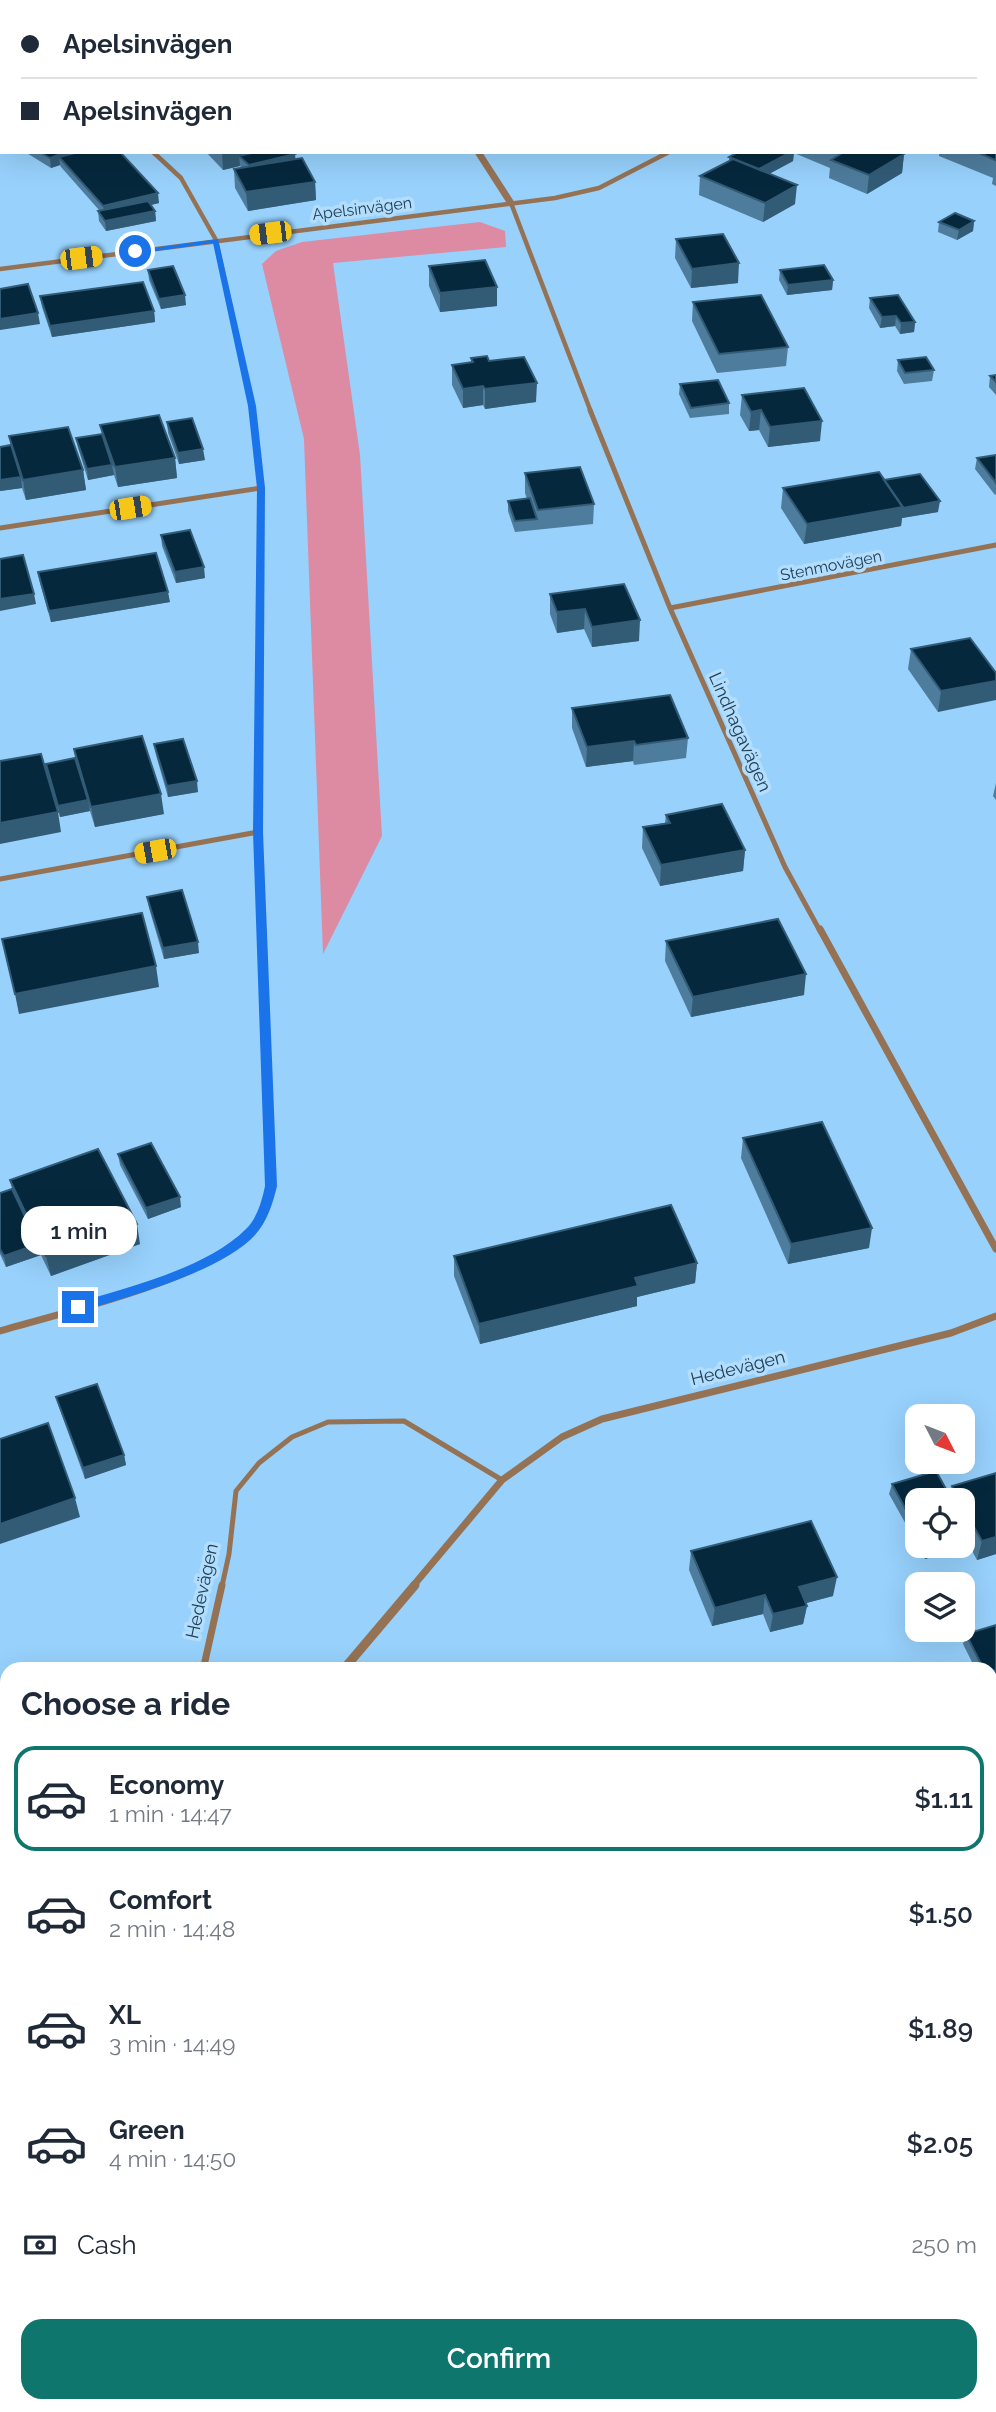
<!DOCTYPE html>
<html lang="en">
<head>
<meta charset="utf-8">
<style>
	body { margin:0; font-family:Raleway,sans-serif; background:#f2f2f3; color:#1f2937; height:100vh; display:flex; flex-direction:column; font-size:26px; white-space:nowrap }
	* { box-sizing:border-box; margin:0 }
	p { font-size:23px; color:#747a83 }
	.icon { flex:none; width:38px; height:38px; fill:none; stroke:currentColor; stroke-width:2; stroke-linecap:round; stroke-linejoin:round }
	.map { position:relative; flex:1; overflow:hidden }
	.drawer { position:absolute; left:0px; top:1662px; width:998px; height:751px; display:flex; flex-direction:column; background:#fff; border-radius:21px 21px 0 0; box-shadow:0 7px 28px #0002 }
	.drawer>* { flex:none }
	.banner { position:absolute; left:0px; top:0px; width:998px; height:154px; box-shadow:0 7px 28px #0002; display:grid; align-content:center; height:154px; padding:0 21px; background:#fff }
	.needle { width:46px; rotate:132deg }
	.fabs { position:absolute; left:905px; top:1404px; display:grid; gap:14px }
	.fabs a { display:grid; place-items:center; width:70px; height:70px; border-radius:14px; background:#fff; box-shadow:0 7px 28px #0002; font-size:35px }
	.end { position:absolute; width:32px; height:32px; margin:-16px; border:9px solid #1a73e8; background:#fff; box-shadow:0 0 0 4px #fff }
	.from { border-radius:50% }
	.bubble { position:absolute; height:49px; border-radius:21px; background:#fff; box-shadow:0 7px 28px #0002; font-size:23px; font-weight:600; line-height:49px; text-align:center }
	.car { position:absolute; width:21px; height:42px; margin:-21px -10px; border-radius:9px; box-shadow:0 0 5px 2px #0007; background:linear-gradient(#f5c518 24%,#345 0 40%,#f5c518 0 76%,#345 0 86%,#f5c518 0) }
	.banner b { display:flex; align-items:center; gap:24px; height:66px; font-size:26px }
	.banner b+b { border-top:2px solid #e0e1e3 }
	.banner i { width:18px; height:18px; background:#1f2937 }
	ul { padding:0; list-style:none }
	li { display:flex; align-items:center; gap:21px; height:105px; margin:0 14px 10px; padding:0 7px; border:4px solid transparent; border-radius:21px }
	li div { flex:1 }
	li b { display:block; font-size:26px }
	li em { font-style:normal; font-weight:600 }
	li.selected { border-color:#0f766e }
	li>.icon { width:63px; height:63px; stroke-width:1.5 }
	h2 { padding:0 21px; font-size:32px; line-height:84px }
	.pay { display:flex; align-items:center; gap:18px; height:77px; padding:0 21px; font-size:26px }
	.pay p { margin-inline-start:auto }
	.cta { display:flex; gap:14px; margin-top:auto; padding:14px 21px }
	.cta a { flex:1; height:80px; border-radius:21px; background:#0f766e; color:#fff; font-size:28px; font-weight:600; line-height:80px; text-align:center }
	.map>svg:first-child { display:block }
	.green { fill:#dc8ba3 }
	.forest { fill:#db7193 }
	.lines { fill:none; stroke-linecap:round; stroke-linejoin:round }
	.service-far1 { stroke:#957254; stroke-width:5 }
	.service { stroke:#957254; stroke-width:7 }
	.minor-far3 { stroke:#957254; stroke-width:4.5 }
	.minor-far2 { stroke:#957254; stroke-width:5 }
	.minor-far1 { stroke:#957254; stroke-width:7 }
	.minor { stroke:#957254; stroke-width:9 }
	.tertiary { fill:#957254; fill-rule:evenodd }
	.wall { fill:#4e7c9c }
	.shaded-wall { fill:#325b76 }
	.building { fill:#06283d; stroke:#325b76; stroke-width:2 }
	.route { fill:#1a73e8 }
	.labels { text-anchor:middle; stroke-width:7; stroke-linejoin:round; paint-order:stroke }
	.far-street-label { font-size:16px; fill:#214056; stroke:#b2ddfd }
	.street-label { font-size:18px; fill:#214056; stroke:#b2ddfd }
</style>
</head>
<body>
<div class="map">
<svg width="996" height="2412" viewBox="0 0 996 2412">
	<rect width="100%" height="100%" fill="#97d1fc"/>
	<path class="green" d="M480,222L505,231L506,247L333,263L360,455L382,836L323,954L304,439L262,264L276,251L302,242Z"/>
	<path class="forest" d="M312,0H672L317,2Z"/>
	<g class="lines">
		<path class="service-far1" d="M222,1586L229,1554L236,1491L259,1463L292,1437L328,1422L404,1421L502,1480"/>
		<path class="service" d="M203,1670L222,1585"/>
		<path class="minor-far3" d="M153,152L181,178L216,240L253,412
			M511,203L591,412
			M0,269L555,198L599,188L669,152"/>
		<path class="minor-far2" d="M252,410L261,488L258,832L262,931
			M590,410L670,608L785,867L820,931
			M0,528L261,488
			M670,608L996,545
			M0,879L258,832"/>
		<path class="minor-far1" d="M820,929L996,1249
			M0,1331C68,1311 205,1281 252,1230C263,1218 268,1201 271,1186L262,929
			M413,1586L502,1480L562,1437L602,1419L951,1333L996,1316"/>
		<path class="minor" d="M343,1670L415,1585
			M0,1827L7,1825
			M214,2406L215,2412"/>
		<path class="tertiary" d="M254,0L265,2H255Z
			M474,152H482L515,203L514,205H508Z"/>
	</g>
	<path class="wall" d="M797,0H881L878,2H801Z
		M0,6L2,7V48H0Z
		M996,128V186L992,184L993,178L939,156V152H996Z
		M25,152H120L159,203L151,205L155,211L156,221L106,231L99,221L98,211L99,210L61,167L60,165L51,168Z
		M206,152H293L295,154V159L315,182L316,200L248,211L235,188L234,169L242,168L240,166L223,170Z
		M738,152H899L904,154L902,173L867,194L829,178L830,168L794,153L793,161L769,174L795,204L763,222L699,195L700,176L729,161V157Z
		M974,221L973,231L957,240L938,232L939,222Z
		M676,239L738,283L691,288L675,258Z
		M429,266L497,306L440,312L429,286Z
		M148,270L186,305L161,309L149,280Z
		M780,270L833,280L832,290L787,295L779,280Z
		M40,296L154,311L155,322L52,337L42,307Z
		M870,298L915,322L914,332L900,334L895,326L880,328L869,308Z
		M693,302L788,347L786,366L717,373L692,321Z
		M471,358L489,361L536,402L485,409L483,405L463,408L452,385V365L471,363Z
		M898,360L934,370L932,381L904,384L897,371Z
		M996,375V395L989,387L990,376Z
		M680,384L729,403V414L690,418L679,394Z
		M742,395L820,441L768,447L759,430L749,431L740,415Z
		M167,422L205,460L179,464L168,433Z
		M100,425L175,458L177,478L118,487L114,475L88,480L78,448L76,438L102,434Z
		M9,436L83,470L86,490L26,500L22,488L0,491V447L11,445Z
		M996,455V494L995,495L975,469L977,458Z
		M525,473L594,504L593,524L515,532L508,511V501L527,499L525,493Z
		M884,480L938,512L902,518L901,526L804,544L781,508L783,488Z
		M161,535L205,578L176,583L162,546Z
		M38,572L170,602L51,622L40,583Z
		M624,584L639,641L592,647L584,629L557,633L550,614V594Z
		M911,649L996,673L938,712L908,669Z
		M572,708L688,738L686,758L634,765L633,761L586,767L572,728Z
		M154,744L198,792L168,797L156,755Z
		M74,749L164,814L95,827L90,811L60,817L46,764L75,758Z
		M996,783V800L993,796Z
		M666,815L745,850L743,871L660,886L642,848L643,827L665,823Z
		M147,897L199,953L164,959L149,908Z
		M666,941L804,995L691,1017L665,961Z
		M743,1138L869,1248L788,1264L741,1158Z
		M118,1154L181,1207L148,1219L120,1165Z
		M10,1180L140,1244L51,1276L41,1255L6,1267L0,1254V1193L12,1189Z
		M454,1256L697,1263L695,1283L637,1297V1306L480,1344L454,1276Z
		M56,1397L124,1455L126,1465L85,1479L59,1407Z
		M936,1471L950,1495L952,1486L996,1473V1554L977,1560L969,1545L925,1559L917,1545H962V1500H917V1544L889,1494L892,1484Z
		M691,1551L833,1596L806,1603L807,1606L803,1624L770,1632L763,1614L712,1626L689,1570Z
		M996,1625V1678L990,1680V1670H976L963,1644L966,1634Z
		M990,1776L996,1935L990,1937Z"/>
	<path class="shaded-wall" d="M863,0H881L878,2H863Z
		M66,152H93L59,157L60,165L51,168L50,158Z
		M222,152H286L239,156L240,166L223,170Z
		M791,152H794L793,161L758,180L759,170Z
		M295,154L296,164L250,175L249,165Z
		M904,154L902,173L867,194L869,175Z
		M315,182L316,200L248,211L246,192Z
		M797,185L795,204L763,222L765,203Z
		M158,193L159,203L105,216L103,206Z
		M155,211L156,221L106,231L105,221Z
		M974,221L973,231L957,240L959,230Z
		M739,263L738,283L691,288L692,269Z
		M833,280L832,290L787,295L788,285Z
		M497,287V306L440,312V293Z
		M185,295L186,305L161,309L159,299Z
		M154,311L155,322L52,337L50,326Z
		M38,313L40,324L0,330V319Z
		M896,316L895,326L880,328L882,317Z
		M915,322L914,332L900,334L901,323Z
		M537,383L536,402L485,409V389Z
		M483,386V405L463,408V389Z
		M761,410L759,430L749,431L751,412Z
		M822,421L820,441L768,447L770,427Z
		M203,449L205,460L179,464L178,453Z
		M175,458L177,478L118,487L115,467Z
		M112,465L114,475L88,480L87,469Z
		M83,470L86,490L26,500L23,480Z
		M21,477L22,488L0,491V480Z
		M940,501L938,512L902,518L901,526L804,544L807,524Z
		M204,567L205,578L176,583L175,572Z
		M168,592L170,602L51,622L49,611Z
		M34,594L36,604L0,611V599Z
		M585,609L584,629L557,633V612Z
		M640,620L639,641L592,647V627Z
		M996,681V700L938,712L941,691Z
		M634,741L633,761L586,767L587,747Z
		M197,781L198,792L168,797L167,786Z
		M161,794L164,814L95,827L91,807Z
		M88,800L90,811L60,817L58,806Z
		M58,812L61,832L0,844V823Z
		M745,850L743,871L660,886L661,865Z
		M198,942L199,953L164,959L163,948Z
		M156,966L159,987L19,1014L15,994Z
		M806,974L804,995L691,1017L693,997Z
		M180,1197L181,1207L148,1219L146,1208Z
		M137,1224L140,1244L51,1276L46,1256Z
		M872,1228L869,1248L788,1264L791,1244Z
		M38,1244L41,1255L6,1267L4,1256Z
		M697,1263L695,1283L637,1297V1306L480,1344L479,1324L635,1278Z
		M124,1455L126,1465L85,1479L83,1468Z
		M75,1498L80,1517L0,1544V1524Z
		M972,1535L969,1545L925,1559L927,1549L939,1545H962V1538Z
		M996,1537V1554L977,1560L982,1541Z
		M837,1577L833,1596L795,1606L799,1587Z
		M765,1595L763,1614L712,1626L715,1608Z
		M807,1606L803,1624L770,1632L773,1614Z
		M996,1670V1678L990,1680V1671Z
		M996,1920V1935L990,1937V1931L994,1921Z"/>
	<path class="building" d="M769,0H779L784,2H766Z
		M825,0H839L836,2H830Z
		M0,6L2,7V18L0,19Z
		M2,21V31L0,30V22Z
		M0,84L2,85V123L0,122Z
		M996,128V159L995,160L977,152H996Z
		M40,152H66L50,158Z
		M79,152H120L158,193L103,206L59,157Z
		M256,152H293L295,154L249,165L239,156Z
		M738,152H791L759,169L729,157Z
		M840,152H899L904,154L869,175L831,160L842,153Z
		M302,158L315,182L246,192L234,169Z
		M733,159L797,185L765,203L700,176Z
		M148,201L155,211L105,221L98,211Z
		M955,213L974,221L959,230L939,222Z
		M723,234L739,263L692,269L676,239Z
		M485,260L497,287L440,293L429,266Z
		M824,265L833,280L788,285L780,270Z
		M173,266L185,295L159,299L148,270Z
		M143,282L154,311L50,326L40,296Z
		M28,284L38,313L0,319V289Z
		M761,295L788,347L719,354L693,302Z
		M898,295L915,322L901,323L896,316L882,317L870,298Z
		M487,356L489,361L524,357L537,383L485,389L483,386L463,389L452,365L473,362L471,358Z
		M926,357L934,370L905,373L898,360Z
		M996,375V382L990,376Z
		M718,380L729,403L691,408L680,384Z
		M804,388L822,421L770,427L761,410L751,412L742,395Z
		M159,415L175,458L115,467L100,425Z
		M192,418L203,449L178,453L167,422Z
		M68,427L83,470L23,480L9,436Z
		M102,434L112,465L87,469L76,438Z
		M11,445L21,477L0,480V447Z
		M996,455V483L977,458Z
		M580,467L594,504L538,510L525,473Z
		M879,472L903,507L807,524L783,488Z
		M920,474L940,501L903,508L884,480Z
		M530,498L537,519L515,521L508,501Z
		M190,530L204,567L175,572L161,535Z
		M156,553L168,592L49,611L38,572Z
		M23,555L34,594L0,599V559Z
		M624,584L640,620L592,627L585,609L557,612L550,594Z
		M970,638L996,673V681L941,691L911,649Z
		M670,695L688,738L636,745L634,741L587,747L572,708Z
		M142,736L161,794L91,807L74,749Z
		M183,739L197,781L167,786L154,744Z
		M41,754L58,812L0,823V761Z
		M75,758L88,800L58,806L46,764Z
		M722,804L745,850L661,865L643,827L670,823L666,815Z
		M182,890L198,942L163,948L147,897Z
		M142,913L156,966L15,994L2,939Z
		M778,919L806,974L693,997L666,941Z
		M822,1122L872,1228L791,1244L743,1138Z
		M151,1143L180,1197L146,1208L118,1154Z
		M98,1149L137,1224L46,1256L10,1180Z
		M12,1189L38,1244L4,1256L0,1249V1193Z
		M671,1205L697,1263L635,1278L638,1286L479,1324L454,1256Z
		M97,1384L124,1455L83,1468L56,1397Z
		M48,1423L75,1498L0,1524V1439Z
		M936,1471L952,1500H917V1530L892,1484Z
		M996,1473V1537L982,1541L962,1506V1500H959L952,1486Z
		M962,1518L972,1535L962,1538Z
		M811,1521L837,1577L799,1587L807,1606L773,1614L765,1595L715,1608L691,1551Z
		M925,1545H939L927,1549Z
		M996,1625V1670L990,1671V1670H984L966,1634Z
		M996,1775V1920L994,1921L990,1913V1864L992,1863L990,1860V1776Z
		M7,2399V2406H30L31,2412H0V2401Z
		M33,2406H105L106,2412H34Z"/>
	<path class="route" d="M218,239L256,406L265,488L263,832L277,1186C273,1203 267,1222 255,1235C221,1272 127,1297 78,1312L72,1307L74,1304C127,1287 206,1269 246,1229C257,1218 262,1201 265,1186L253,832L257,488L248,406L213,243L135,254L131,251Z"/>
	<g class="labels">
		<g class="far-street-label">
			<text transform="translate(362 208) rotate(-7)" y="6">Apelsinvägen</text>
			<text transform="translate(831 565) rotate(-11)" y="6">Stenmovägen</text>
		</g>
		<g class="street-label">
			<text transform="translate(740 732) rotate(66)" y="6">Lindhagavägen</text>
			<text transform="translate(738 1368) rotate(-14)" y="6">Hedevägen</text>
			<text transform="translate(202 1591) rotate(-78)" y="6">Hedevägen</text>
		</g>
	</g>
</svg>
<div class="fabs">
<a><svg class="needle" viewBox="-14 -14 28 28"><path d="M0-13l5 13h-10z" fill="#e53935"/><path d="M0 13l5-13h-10z" fill="#747a83"/></svg></a>
<a><svg class="icon" aria-label="locate" viewBox="0 0 24 24"><circle cx="12" cy="12" r="6"/><path d="M12 2v4M12 18v4M2 12h4M18 12h4"/></svg></a>
<a><svg class="icon" aria-label="layers" viewBox="0 0 24 24"><path d="M12 4l9 5-9 5-9-5zM3 14l9 5 9-5"/></svg></a>
</div>
<i class="end from" style="left:135px;top:251px"></i>
<i class="end" style="left:78px;top:1307px"></i>
<div class="bubble" style="left:21px;top:1206px;width:116px">1 min</div>
<i class="car" style="left:270px;top:233px;rotate:263deg"></i>
<i class="car" style="left:81px;top:258px;rotate:83deg"></i>
<i class="car" style="left:130px;top:508px;rotate:81deg"></i>
<i class="car" style="left:155px;top:851px;rotate:260deg"></i>
<div class="banner">
<b><i class="from"></i>Apelsinvägen</b>
<b><i></i>Apelsinvägen</b>
</div>
<section class="drawer">
<h2>Choose a ride</h2>
<ul>
<li class="selected"><svg class="icon" aria-label="car" viewBox="0 0 24 24"><path d="M5 17H2v-5l4-1 3-4h7l3 4 3 1v5h-3M9 17h6M6 11h13"/><circle cx="7" cy="17" r="2"/><circle cx="17" cy="17" r="2"/></svg><div><b>Economy</b><p>1 min · 14:47</p></div><em>$1.11</em></li>
<li><svg class="icon" aria-label="car" viewBox="0 0 24 24"><path d="M5 17H2v-5l4-1 3-4h7l3 4 3 1v5h-3M9 17h6M6 11h13"/><circle cx="7" cy="17" r="2"/><circle cx="17" cy="17" r="2"/></svg><div><b>Comfort</b><p>2 min · 14:48</p></div><em>$1.50</em></li>
<li><svg class="icon" aria-label="car" viewBox="0 0 24 24"><path d="M5 17H2v-5l4-1 3-4h7l3 4 3 1v5h-3M9 17h6M6 11h13"/><circle cx="7" cy="17" r="2"/><circle cx="17" cy="17" r="2"/></svg><div><b>XL</b><p>3 min · 14:49</p></div><em>$1.89</em></li>
<li><svg class="icon" aria-label="car" viewBox="0 0 24 24"><path d="M5 17H2v-5l4-1 3-4h7l3 4 3 1v5h-3M9 17h6M6 11h13"/><circle cx="7" cy="17" r="2"/><circle cx="17" cy="17" r="2"/></svg><div><b>Green</b><p>4 min · 14:50</p></div><em>$2.05</em></li>
</ul>
<div class="pay"><svg class="icon" aria-label="cash" viewBox="0 0 24 24"><path d="M3 7h18v10H3z"/><circle cx="12" cy="12" r="2"/></svg>Cash<p>250 m</p></div>
<div class="cta"><a>Confirm</a></div>
</section>
</div>
</body>
</html>
